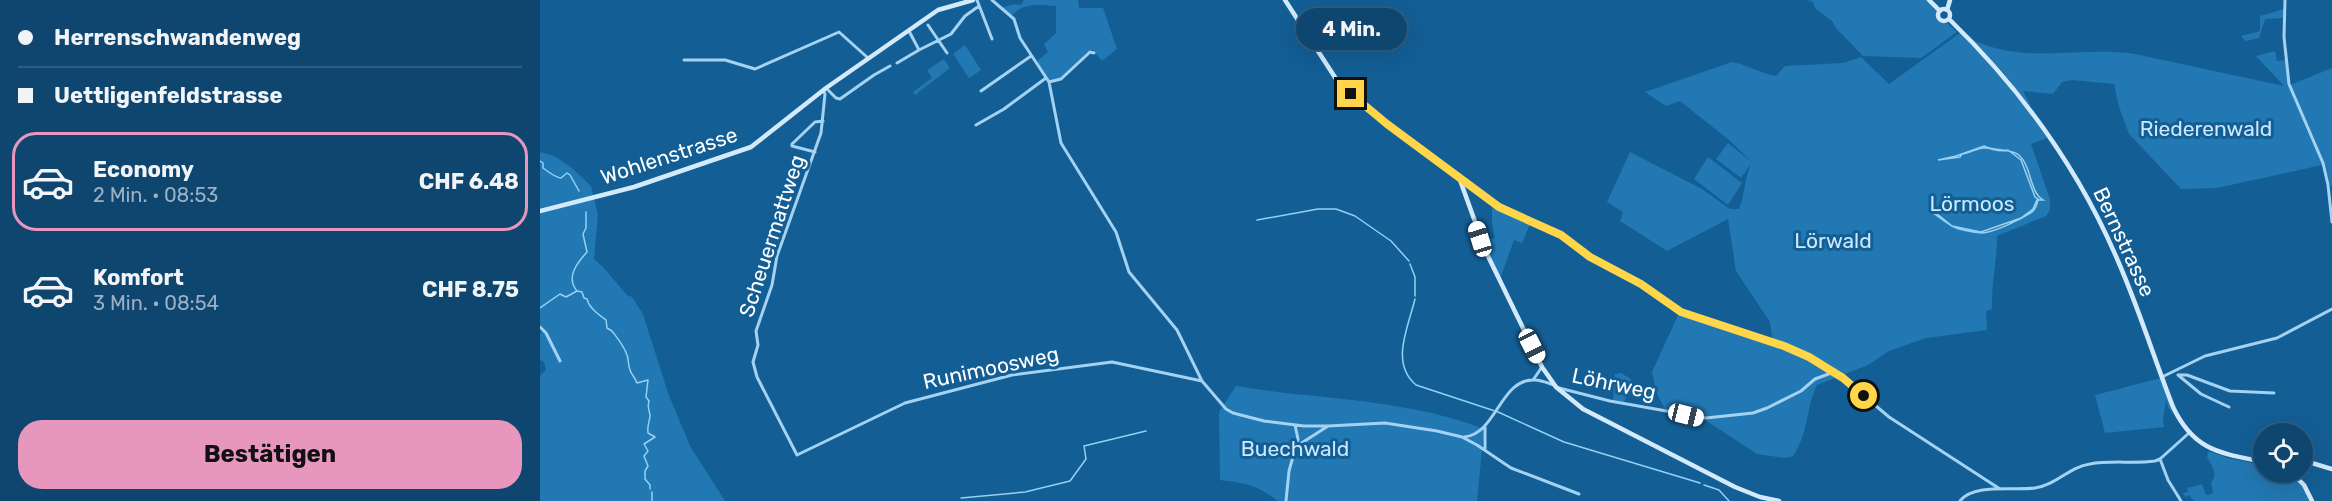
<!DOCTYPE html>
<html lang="de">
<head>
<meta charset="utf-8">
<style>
	body { margin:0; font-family:Rubik,sans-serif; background:#1c5078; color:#f1f3f6; height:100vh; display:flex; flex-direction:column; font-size:22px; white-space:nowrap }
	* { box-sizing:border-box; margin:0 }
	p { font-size:20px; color:#9bb1c3 }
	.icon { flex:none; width:33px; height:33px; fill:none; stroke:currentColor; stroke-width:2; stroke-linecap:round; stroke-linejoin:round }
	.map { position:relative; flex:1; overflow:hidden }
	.details { display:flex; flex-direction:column; background:#0e4670; width:540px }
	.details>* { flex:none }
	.top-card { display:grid; align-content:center; height:132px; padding:0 18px; background:#0e4670 }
	.controls { position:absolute; left:1713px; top:423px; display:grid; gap:12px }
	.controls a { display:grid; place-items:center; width:60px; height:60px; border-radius:50%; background:#0e4670; box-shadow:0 6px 24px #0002,0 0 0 2px #2e5e83; font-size:30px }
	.end { position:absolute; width:27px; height:27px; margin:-14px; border:8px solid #ffd54a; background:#111; box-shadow:0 0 0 3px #111 }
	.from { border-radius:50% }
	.bubble { position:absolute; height:42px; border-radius:21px; background:#0e4670; box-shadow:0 6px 24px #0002,0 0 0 2px #2e5e83; font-size:20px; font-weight:700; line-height:42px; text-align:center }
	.car { position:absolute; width:18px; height:36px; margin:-18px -9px; border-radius:8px; box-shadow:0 0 4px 2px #0007; background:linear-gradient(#fff 24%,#345 0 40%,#fff 0 76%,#345 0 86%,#fff 0) }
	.top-card b { display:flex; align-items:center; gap:21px; height:57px; font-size:22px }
	.top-card b+b { border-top:2px solid #2e5e83 }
	.top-card i { width:15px; height:15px; background:#f1f3f6 }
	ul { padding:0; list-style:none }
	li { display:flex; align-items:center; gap:18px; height:99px; margin:0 12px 9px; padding:0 6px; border:3px solid transparent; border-radius:24px }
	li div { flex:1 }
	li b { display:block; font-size:22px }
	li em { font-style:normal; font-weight:700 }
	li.on { border-color:#e797bd }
	li>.icon { width:54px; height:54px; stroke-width:1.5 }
	.action { display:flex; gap:12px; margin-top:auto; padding:12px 18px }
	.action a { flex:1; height:69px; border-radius:24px; background:#e797bd; color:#111; font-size:24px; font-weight:700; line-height:69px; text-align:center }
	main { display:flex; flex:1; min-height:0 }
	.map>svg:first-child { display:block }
	.green { fill:#2278b2 }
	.water { fill:#40769d; stroke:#95d0f5; stroke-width:1.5 }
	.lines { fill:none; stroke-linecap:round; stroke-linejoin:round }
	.stream { stroke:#95d0f5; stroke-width:1.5 }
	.street { stroke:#a3d2f2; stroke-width:3 }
	.secondary { stroke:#d2eafc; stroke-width:4.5 }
	.route { stroke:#ffd54a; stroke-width:8 }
	.labels { text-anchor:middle; stroke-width:6; stroke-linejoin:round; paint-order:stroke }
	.park-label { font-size:21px; fill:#cbe8fd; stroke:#135e95 }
	.street-label { font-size:21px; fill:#fff; stroke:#135e95 }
</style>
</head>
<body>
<main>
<section class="details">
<div class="top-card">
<b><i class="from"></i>Herrenschwandenweg</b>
<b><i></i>Uettligenfeldstrasse</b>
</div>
<ul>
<li class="on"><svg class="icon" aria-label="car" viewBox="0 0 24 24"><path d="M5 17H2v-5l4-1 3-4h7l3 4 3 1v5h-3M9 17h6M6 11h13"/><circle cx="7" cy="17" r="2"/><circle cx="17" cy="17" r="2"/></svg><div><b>Economy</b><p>2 Min. · 08:53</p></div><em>CHF 6.48</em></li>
<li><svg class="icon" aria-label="car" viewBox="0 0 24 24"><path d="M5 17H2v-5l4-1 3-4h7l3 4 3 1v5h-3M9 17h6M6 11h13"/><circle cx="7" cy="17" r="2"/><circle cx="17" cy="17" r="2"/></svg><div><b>Komfort</b><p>3 Min. · 08:54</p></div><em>CHF 8.75</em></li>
</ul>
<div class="action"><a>Bestätigen</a></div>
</section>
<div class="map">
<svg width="1792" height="501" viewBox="0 0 1792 501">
	<rect width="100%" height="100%" fill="#135e95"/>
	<path class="green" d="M484,0H538L539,8H563L577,49L562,61L552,49L520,79L508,81L496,62L508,52L504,44L516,33V6C498,5 485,2 471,16L461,8L474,4L481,5Z
		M1267,0H1387L1396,10L1398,20L1408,24L1417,32L1381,58L1323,56L1296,28L1292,21L1275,8L1273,2Z
		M1744,9L1743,18L1725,19L1719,38L1705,41L1701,36L1720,31V16Z
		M1420,33L1470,86L1507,138L1491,144L1510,199V210L1506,216L1457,236C1457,261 1451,285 1452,309L1446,311L1447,330L1386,338L1349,351L1328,365L1277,385C1266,408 1268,435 1253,456L1246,458L1217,454L1162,418L1125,409L1116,392L1112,372L1139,313L1233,344L1230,322L1196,271L1188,219L1127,251L1080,221L1083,212L1067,202L1090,152L1162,189L1190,209H1199C1205,194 1204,180 1211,164L1201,178L1176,159L1188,143L1212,162L1189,140L1140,101L1126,106L1105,92L1192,62C1208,65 1220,73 1236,76L1245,66L1303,63L1321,57L1349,84Z
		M1432,40C1490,65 1536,46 1595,54L1744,86L1716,56L1735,51L1737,61L1746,60L1750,85L1792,68V185L1790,186L1782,165L1677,188L1641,189L1589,134L1579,107L1574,84L1532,80L1522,82L1513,94L1483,91L1491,106H1489L1460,69Z
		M425,45L441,70L429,78L413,54Z
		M404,59L410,68L375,95L373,92L392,78L387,70Z
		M0,152L14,156L31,167L51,186L58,215L54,259L63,267L87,295L92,297L103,314L128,393L150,446L185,501H0V376L6,370L4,362L0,360V334L3,328L0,326Z
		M1168,157L1202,183L1188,205L1154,179Z
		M952,204L991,222L982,243L974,240L960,279L942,240L955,238L952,222Z
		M1081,373L1091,379V387L1084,402L1073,400L1075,374Z
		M1621,378L1633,414L1628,407L1626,399L1623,420L1624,427L1565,433L1555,395Z
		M696,386C779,400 865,398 944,429L937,501H738C714,484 709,484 680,480L679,412Z
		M1669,451L1687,458L1723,465L1724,472L1746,473L1762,486L1769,501H1654L1649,495L1645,497L1643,493L1648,492L1647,488L1662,484L1666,495L1673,493L1671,482C1679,475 1671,465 1667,457Z"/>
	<path class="water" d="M1444,146C1454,152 1469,147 1479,155C1492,167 1489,191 1503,200H1498C1497,204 1496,209 1492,212C1481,219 1454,233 1441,233C1433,232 1420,230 1414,227C1407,224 1397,215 1393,213H1396L1412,226L1441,232L1481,218L1493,209L1497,200L1498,199L1495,197L1481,160L1468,150C1460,153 1452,148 1445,148C1437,147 1430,154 1422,154L1420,157L1398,160L1416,156Z"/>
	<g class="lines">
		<path class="stream" d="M0,161L3,163V168C9,172 14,177 21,178L27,173L30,175L39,191
			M46,212V228L43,234L47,252C38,262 25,277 37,291L42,292L44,298L47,299C49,308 59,315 66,320L67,328L72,331C78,339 84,346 87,355C89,360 88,366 90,370C92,376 95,377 97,383L108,380L106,397L109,401C107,407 109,409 110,415C110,421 107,424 108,433L115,437L104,444L108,451L104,456L108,466L105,471V479L110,485V489
			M717,220L778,209H796L815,216L851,241L869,261
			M870,264L875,277V296
			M875,299C868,328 850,363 876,385L958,412L1024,442L1160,483
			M0,308L20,294L26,297L37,291
			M1164,485L1179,490L1189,501
			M421,498L485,492L530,481L546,459L544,446L606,431
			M112,501V492"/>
		<path class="street" d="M437,0L452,39
			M452,0L474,19L480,38L509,82L521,143L576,232L589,272L637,330L662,381L686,409L693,413L724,421L764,426H788
			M1745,0L1744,37L1749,84L1783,163L1788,185L1792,222
			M388,25L407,53
			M379,50L411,34L425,16L439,6
			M144,60H185L215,69L299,32L328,58
			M357,63L379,50L369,31
			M509,82L521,79L550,52L554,53
			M286,88L296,98L300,99L334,75L350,66
			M283,90L285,94L281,133L237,256L232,285L216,331L218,345L213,362L217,377L257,455L365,403L472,375L572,362L662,381
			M441,91L491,56
			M436,125L464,109L506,78
			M275,152L252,146V144L275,122L283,121
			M919,177L959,207L1021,235L1050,257L1101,284L1141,312L1244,346L1283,365L1303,378L1349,417L1460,489
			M0,327L6,333L20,361
			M1638,375H1647L1690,391L1734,393
			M1638,375L1661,394L1689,407
			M1622,377L1665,356L1737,338L1792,309
			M993,380L1002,367
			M1019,388L1070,401L1166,418L1213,413L1227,408L1261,391L1275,379L1294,372
			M924,437C957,434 960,378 995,380C1001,380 1008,383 1014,385
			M757,446L788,426L845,423L897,431L922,437L937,445L971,468L1039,494
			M945,449V427
			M1620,459L1628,480L1641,501
			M746,501L749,471L758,439L755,425
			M1420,501C1434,483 1474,491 1495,488C1516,485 1529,467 1550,464C1571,460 1593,464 1615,461L1620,459L1649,433"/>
		<path class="secondary" d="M745,0L798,82L847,124L910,170L920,180L946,252L1002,367L1016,387L1043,409L1195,487L1220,497L1239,501
			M1389,0L1400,11
			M1398 15a6 6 0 1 1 12 0a6 6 0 1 1-12 0Z
			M1407,10L1410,0
			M1409,19C1480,88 1539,169 1578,261C1599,309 1614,358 1633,407C1654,451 1680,453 1724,462
			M0,211L94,187L211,147L286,88L398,10L433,0
			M1762,460L1792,469
			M1751,472L1764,485L1772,501"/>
	</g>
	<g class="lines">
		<path class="route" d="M811,94L847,124L959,207L1021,235L1050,257L1101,284L1141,312L1244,346L1269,357L1303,378L1324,396"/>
	</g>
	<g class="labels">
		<g class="park-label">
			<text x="1666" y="136">Riederenwald</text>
			<text x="1432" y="211">Lörmoos</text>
			<text x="1293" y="248">Lörwald</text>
			<text x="755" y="456">Buechwald</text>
		</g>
		<g class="street-label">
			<text transform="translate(129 156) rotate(-18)" y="7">Wohlenstrasse</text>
			<text transform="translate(232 236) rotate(-72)" y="7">Scheuermattweg</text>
			<text transform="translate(1584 242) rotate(65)" y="7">Bernstrasse</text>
			<text transform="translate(451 368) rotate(-12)" y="7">Runimoosweg</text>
			<text transform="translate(1074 384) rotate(12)" y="7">Löhrweg</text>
		</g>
	</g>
</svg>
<div class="controls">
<a><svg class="icon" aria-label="locate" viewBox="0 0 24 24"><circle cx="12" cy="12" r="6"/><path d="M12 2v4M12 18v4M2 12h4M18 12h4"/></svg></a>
</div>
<i class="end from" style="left:1324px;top:396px"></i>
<i class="end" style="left:811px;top:94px"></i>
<div class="bubble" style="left:756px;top:8px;width:111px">4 Min.</div>
<i class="car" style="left:940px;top:239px;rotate:343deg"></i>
<i class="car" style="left:992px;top:346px;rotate:153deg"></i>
<i class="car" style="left:1146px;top:415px;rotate:104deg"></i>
</div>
</main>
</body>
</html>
